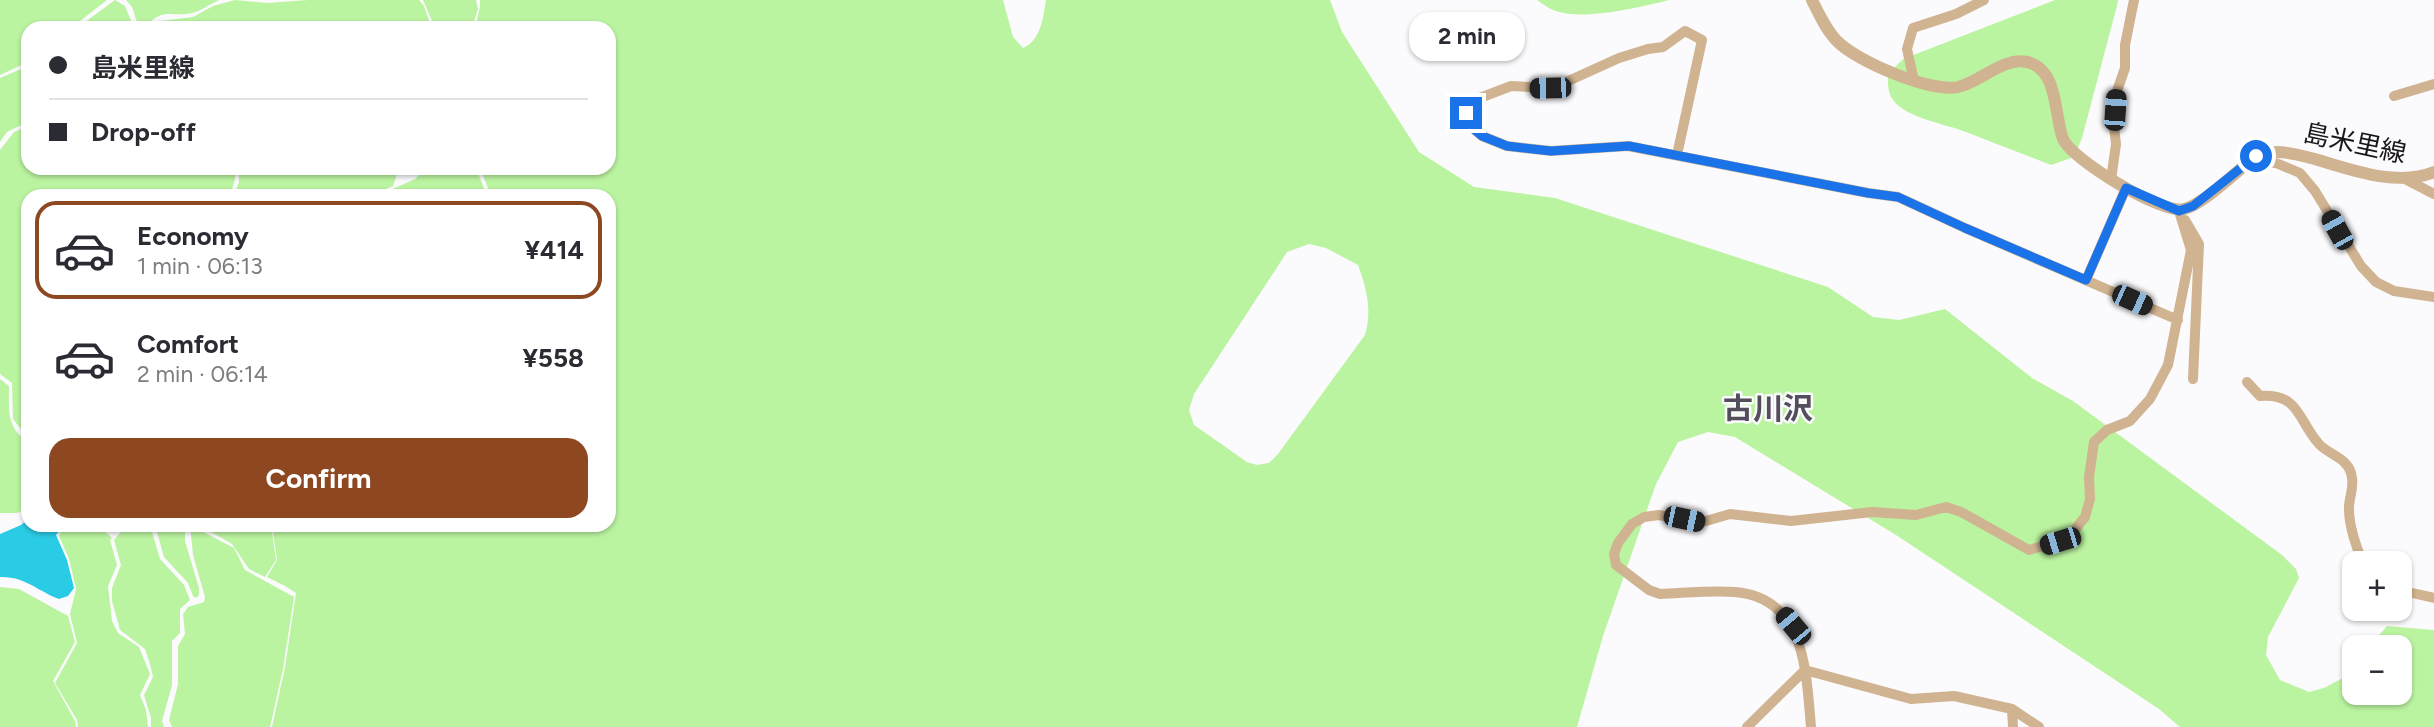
<!DOCTYPE html>
<html lang="en">
<head>
<meta charset="utf-8">
<style>
	body { margin:0; font-family:Figtree,"Noto Sans JP",sans-serif; background:#f2f2f3; color:#2b2b33; height:100vh; display:flex; flex-direction:column; font-size:26px; white-space:nowrap }
	* { box-sizing:border-box; margin:0 }
	p { font-size:23px; color:#7c7c81 }
	.icon { flex:none; width:38px; height:38px; fill:none; stroke:currentColor; stroke-width:2; stroke-linecap:round; stroke-linejoin:round }
	.map { position:relative; flex:1; overflow:hidden }
	.panel { position:absolute; left:21px; top:189px; width:595px; height:343px; display:flex; flex-direction:column; background:#fff; border-radius:21px; box-shadow:0 2px 5px #0004 }
	.panel>* { flex:none }
	.hud { position:absolute; left:21px; top:21px; width:595px; height:154px; border-radius:21px; box-shadow:0 2px 5px #0004; display:grid; align-content:center; height:154px; padding:0 28px; background:#fff }
	.tools { position:absolute; left:2342px; top:551px; display:grid; gap:14px }
	.tools a { display:grid; place-items:center; width:70px; height:70px; border-radius:14px; background:#fff; box-shadow:0 2px 5px #0004; font-size:35px }
	.end { position:absolute; width:32px; height:32px; margin:-16px; border:9px solid #1a73e8; background:#fff; box-shadow:0 0 0 4px #fff }
	.from { border-radius:50% }
	.bubble { position:absolute; height:49px; border-radius:21px; background:#fff; box-shadow:0 2px 5px #0004; font-size:23px; font-weight:700; line-height:49px; text-align:center }
	.car { position:absolute; width:21px; height:42px; margin:-21px -10px; border-radius:9px; box-shadow:0 0 5px 2px #0007; background:linear-gradient(#222 24%,#8ab4d8 0 40%,#222 0 76%,#8ab4d8 0 86%,#222 0) }
	.hud b { display:flex; align-items:center; gap:24px; height:66px; font-size:26px }
	.hud b+b { border-top:2px solid #e1e1e2 }
	.hud i { width:18px; height:18px; background:#2b2b33 }
	ul { padding:12px 0 0; list-style:none }
	li { display:flex; align-items:center; gap:21px; height:98px; margin:0 14px 10px; padding:0 14px; border:4px solid transparent; border-radius:21px }
	li div { flex:1 }
	li b { display:block; font-size:26px }
	li em { font-style:normal; font-weight:700 }
	li.active { border-color:#8e4821 }
	li>.icon { width:63px; height:63px; stroke-width:1.5 }
	.action { display:flex; gap:14px; margin-top:auto; padding:14px 28px }
	.action a { flex:1; height:80px; border-radius:21px; background:#8e4821; color:#fff; font-size:28px; font-weight:700; line-height:80px; text-align:center }
	.map>svg:first-child { display:block }
	.green { fill:#bbf4a0; fill-rule:evenodd }
	.water { fill:#2acbe5 }
	.lines { fill:none; stroke-linecap:round; stroke-linejoin:round }
	.minor { stroke:#d0b390; stroke-width:10 }
	.tertiary { stroke:#d0b390; stroke-width:12 }
	.route { stroke:#1a73e8; stroke-width:9 }
	.labels { text-anchor:middle; stroke-width:5; stroke-linejoin:round; paint-order:stroke }
	.street-label { font-size:26px; fill:#18151b; stroke:#fbfafd }
	.quarter-label { font-size:30px; font-weight:bold; fill:#544d5c; stroke:#fbfafd }
</style>
</head>
<body>
<div class="map">
<svg width="2434" height="727" viewBox="0 0 2434 727">
	<rect width="100%" height="100%" fill="#fbfafd"/>
	<path class="green" d="M0,0H107L71,28H28V62L0,75Z
		M115,0L125,6L134,28H77Z
		M126,0H219C210,4 201,11 192,13C170,18 164,6 144,28L138,25L132,7Z
		M235,0L267,3L308,0H419L424,6L432,28H150L160,21L193,17L213,6Z
		M423,0H476L478,9L472,28H435Z
		M480,0H1003L1013,37L1023,48C1041,40 1043,18 1046,0H1330L1342,32L1419,152L1474,187L1555,198L1828,287L1873,317L1899,320L1945,309L2032,378L2073,401L2282,555L2296,569L2299,578L2268,637L2266,655L2280,680L2309,692L2324,688L2343,678L2354,665V693H2399V648L2369,647L2387,626L2434,630V727H2180L2159,709L1896,535L1735,437L1708,432L1678,442L1656,484L1603,636L1577,727H272L285,667L296,593L285,586L267,577L277,560L272,525H609V196H491L480,168H609V28H475L480,7ZM1309,244L1326,248L1358,265C1367,289 1372,311 1365,335L1278,454L1269,463L1257,465L1247,462L1194,425L1189,410L1194,394L1287,252Z
		M1537,0H1669C1641,7 1583,21 1556,11C1549,9 1543,4 1537,0Z
		M2055,0H2118V2L2082,138L2074,157L2051,165C2023,154 1994,143 1966,132C1946,124 1906,118 1893,100C1887,92 1888,82 1888,74L1903,59Z
		M28,66V122L7,132L0,142V78Z
		M28,126V168H235V179L230,196H28V438L13,419L12,383L0,374V150L14,132Z
		M239,168H399L393,186L369,196H234L239,182Z
		M426,168H476L487,196H377L415,179Z
		M0,379L9,386C9,410 6,427 28,442V508L17,513H0Z
		M66,525H98L112,538L110,540L117,565L108,586L112,621L118,633L139,647L150,674L140,695L146,710L148,727H78L77,720L55,683L77,643L70,614L76,589L69,559L59,536L61,531L67,528Z
		M150,525L160,559L184,585L190,600L180,609V633L172,641V685L162,721L164,727H151V718L144,695L153,677L150,664L145,649L120,630L112,601V588L121,565L114,540L121,532Z
		M155,525H185V541L199,588V595L196,598L193,596L188,583L164,557Z
		M190,525L234,548L245,570L294,597L283,669L270,727H172L169,720L178,684V646L185,634L183,614L188,607L204,602L205,597L193,555Z
		M199,525H271L276,560L265,577L249,569L232,544Z
		M0,587L19,589L68,616L75,642L53,681L75,721L76,727H0Z"/>
	<path class="water" d="M28,519V525H65L56,535L67,560L74,588L68,596L59,599C38,591 24,576 0,577V534L21,525Z"/>
	<g class="lines">
		<path class="minor" d="M1914,81L1907,49L1913,28L1956,14L1984,0
			M2394,96L2434,84
			M1677,155L1702,40L1685,31L1663,47L1648,49L1619,58L1566,82L1550,88L1511,86L1472,101L1466,109L1469,125L1482,136L1507,146L1551,151L1628,146L1868,193L1898,197L1965,228L2178,320
			M2249,162L2276,163L2300,173L2315,191L2361,266L2376,282L2394,291L2434,297
			M2405,179L2434,194
			M2111,180L2116,144L2114,127L2116,94L2125,68V45L2134,0
			M2185,220L2199,244L2193,379
			M2086,280L2126,188
			M2247,382L2260,396C2300,393 2298,421 2319,444C2330,456 2350,458 2352,478C2354,489 2348,500 2349,510C2349,527 2357,548 2363,564
			M2399,590L2434,598
			M1805,670L1911,699L1954,696L2012,709L2039,727
			M2012,709L2013,727
			M1747,727L1805,670
			M1811,727C1806,672 1806,598 1735,592C1711,590 1685,593 1660,594L1649,590L1616,565L1614,554L1618,543L1632,524L1644,517L1659,515L1699,523L1730,514L1791,521L1872,512L1916,515L1946,507L1961,512L2029,550L2060,541L2072,533L2085,517L2090,499L2089,477L2094,442L2107,430L2130,421L2150,399L2168,365L2191,250L2179,211"/>
		<path class="tertiary" d="M1812,0C1819,14 1826,30 1837,41C1856,61 1931,93 1958,87C1981,82 2002,57 2027,62C2059,69 2054,116 2063,139C2072,160 2163,215 2184,209C2204,204 2238,170 2256,156C2277,148 2294,154 2315,159C2352,170 2397,187 2434,172"/>
	</g>
	<g class="lines">
		<path class="route" d="M1466,113L1469,125L1482,136L1507,146L1551,151L1629,146L1868,193L1898,197L1965,228L2086,280L2126,188L2179,211L2193,206L2256,156"/>
	</g>
	<g class="labels">
		<g class="street-label">
			<text transform="translate(2355 143) rotate(12)" y="9">島米里線</text>
		</g>
		<g class="quarter-label">
			<text x="1768" y="419">古川沢</text>
		</g>
	</g>
</svg>
<div class="tools">
<a>+</a>
<a>−</a>
</div>
<i class="end from" style="left:2256px;top:156px"></i>
<i class="end" style="left:1466px;top:113px"></i>
<div class="bubble" style="left:1409px;top:12px;width:116px">2 min</div>
<i class="car" style="left:1550px;top:88px;rotate:269deg"></i>
<i class="car" style="left:2115px;top:110px;rotate:4deg"></i>
<i class="car" style="left:2337px;top:230px;rotate:331deg"></i>
<i class="car" style="left:2132px;top:300px;rotate:114deg"></i>
<i class="car" style="left:1684px;top:519px;rotate:102deg"></i>
<i class="car" style="left:2060px;top:541px;rotate:253deg"></i>
<i class="car" style="left:1793px;top:626px;rotate:320deg"></i>
<div class="hud">
<b><i class="from"></i>島米里線</b>
<b><i></i>Drop-off</b>
</div>
<section class="panel">
<ul>
<li class="active"><svg class="icon" aria-label="car" viewBox="0 0 24 24"><path d="M5 17H2v-5l4-1 3-4h7l3 4 3 1v5h-3M9 17h6M6 11h13"/><circle cx="7" cy="17" r="2"/><circle cx="17" cy="17" r="2"/></svg><div><b>Economy</b><p>1 min · 06:13</p></div><em>¥414</em></li>
<li><svg class="icon" aria-label="car" viewBox="0 0 24 24"><path d="M5 17H2v-5l4-1 3-4h7l3 4 3 1v5h-3M9 17h6M6 11h13"/><circle cx="7" cy="17" r="2"/><circle cx="17" cy="17" r="2"/></svg><div><b>Comfort</b><p>2 min · 06:14</p></div><em>¥558</em></li>
</ul>
<div class="action"><a>Confirm</a></div>
</section>
</div>
</body>
</html>
